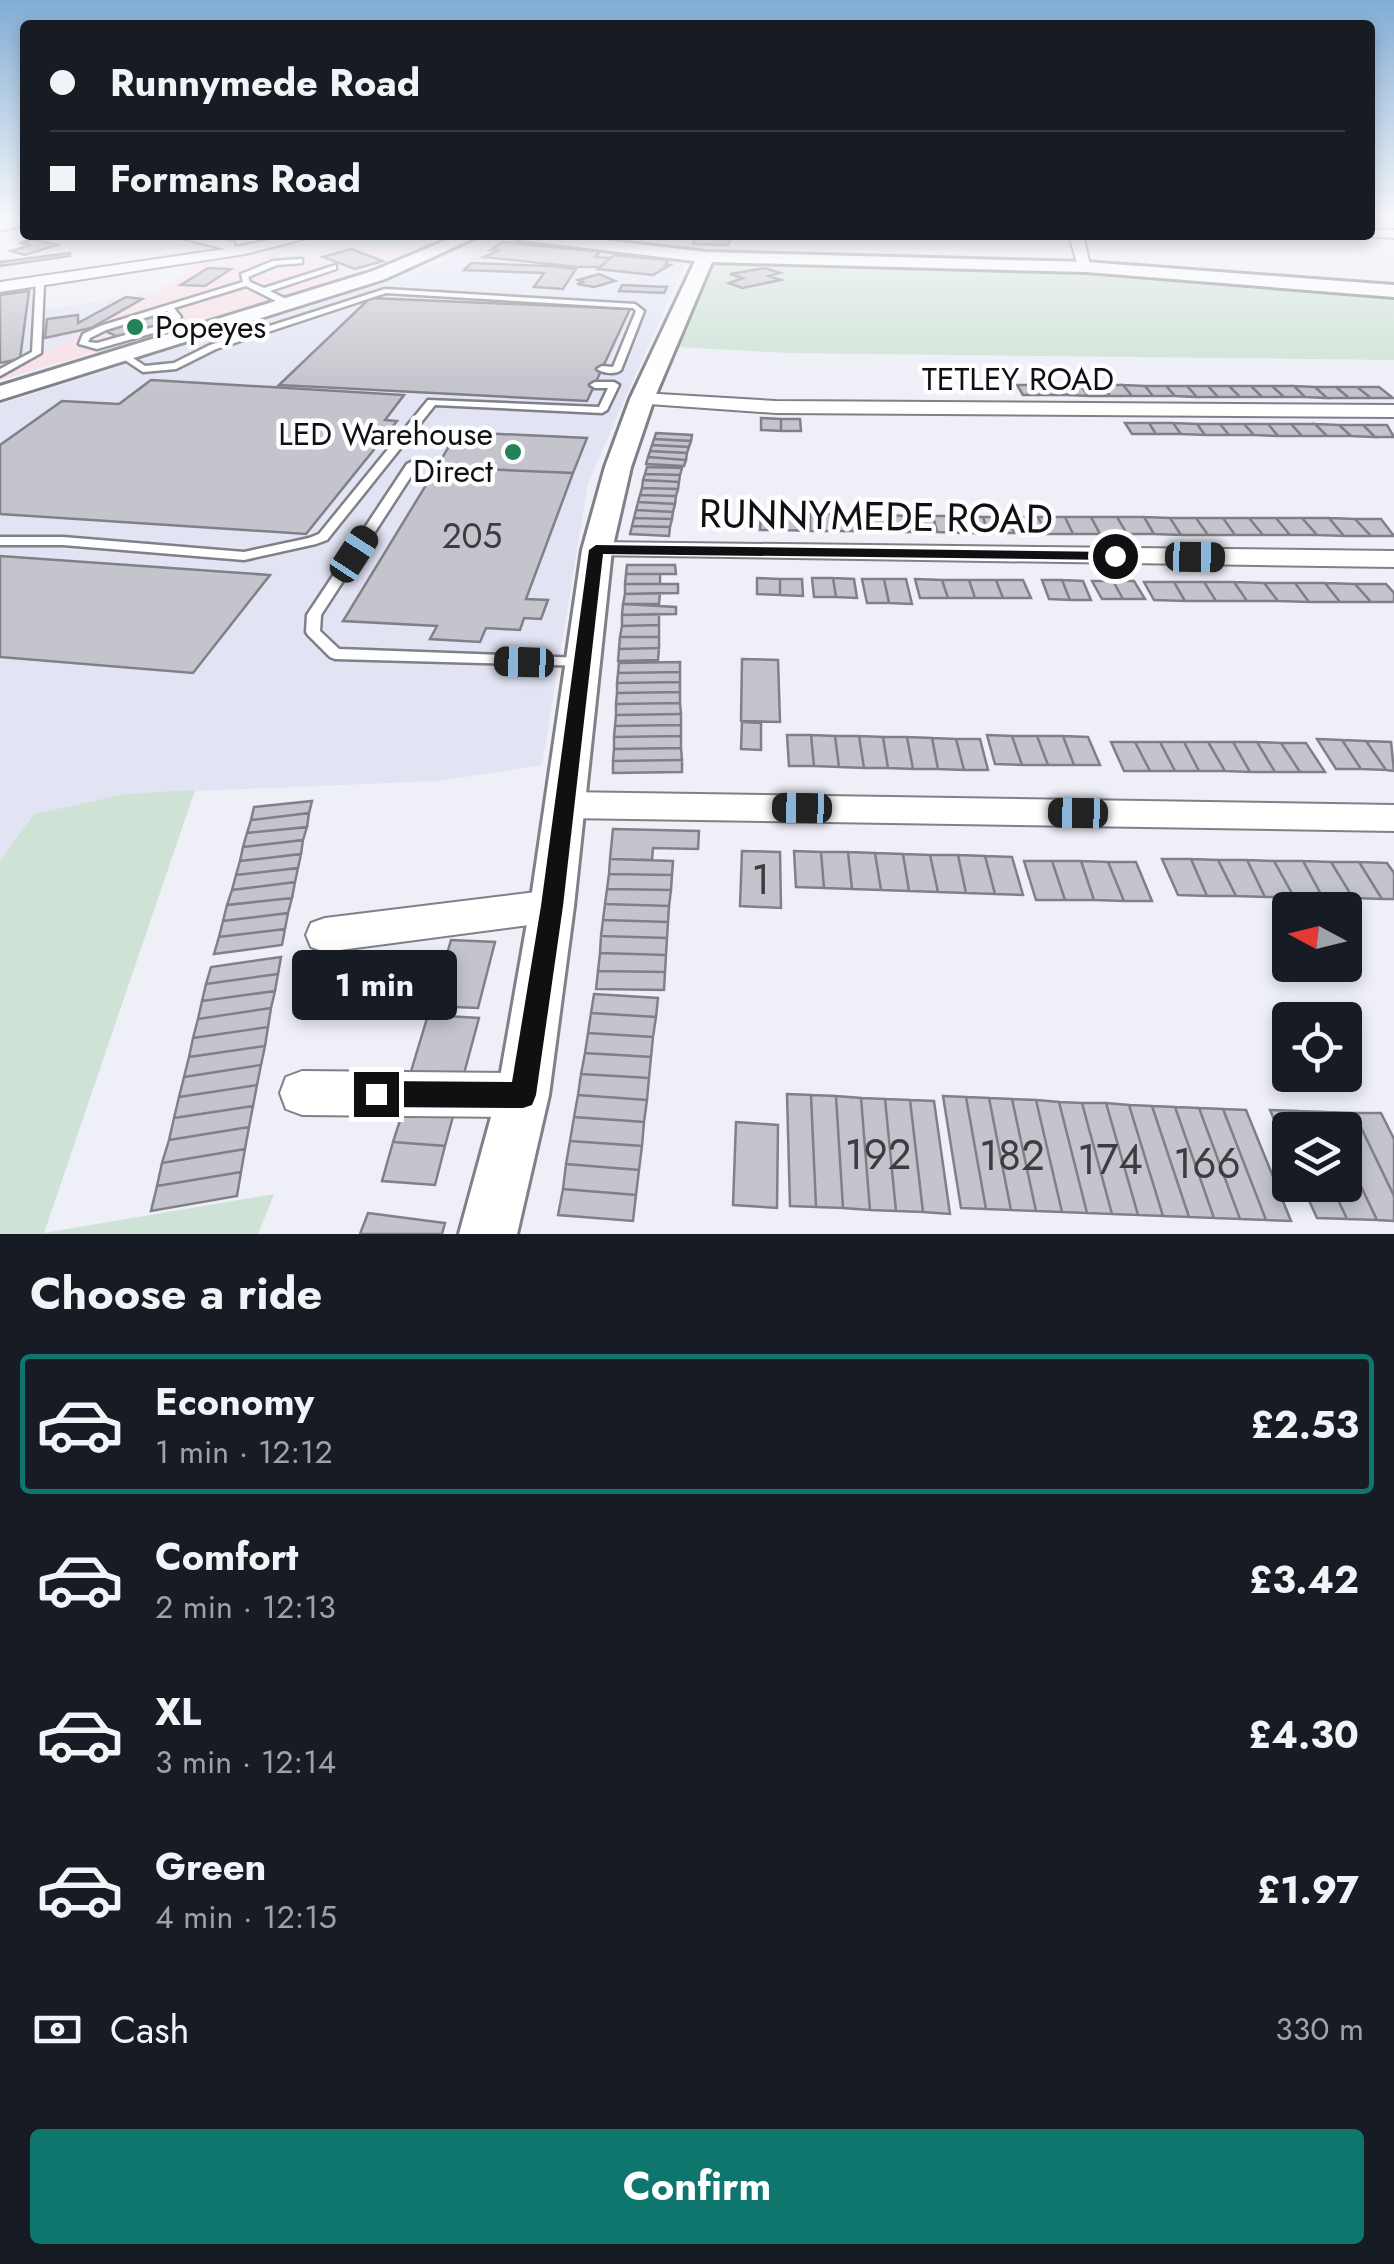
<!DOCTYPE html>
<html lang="en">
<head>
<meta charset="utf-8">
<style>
	body { margin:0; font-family:Jost,sans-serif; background:#20242c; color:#f1f3f6; height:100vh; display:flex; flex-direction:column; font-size:38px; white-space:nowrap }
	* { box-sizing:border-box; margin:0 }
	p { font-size:32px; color:#9ea1a6 }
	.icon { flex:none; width:55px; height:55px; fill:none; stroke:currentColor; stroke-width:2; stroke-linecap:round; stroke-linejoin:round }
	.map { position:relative; height:1234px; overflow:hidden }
	.sheet { display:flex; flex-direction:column; background:#171b24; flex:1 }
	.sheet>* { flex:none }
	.top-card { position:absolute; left:20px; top:20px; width:1355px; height:220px; border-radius:10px; box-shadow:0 5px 15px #0003; display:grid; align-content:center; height:220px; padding:0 30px; background:#171b24 }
	.needle { width:65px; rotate:277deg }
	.buttons { position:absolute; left:1272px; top:892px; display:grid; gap:20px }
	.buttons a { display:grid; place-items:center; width:90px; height:90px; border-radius:10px; background:#171b24; box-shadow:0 5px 15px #0003; font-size:50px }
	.end { position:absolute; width:45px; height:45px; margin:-22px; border:12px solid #101013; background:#fff; box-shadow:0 0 0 5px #fff }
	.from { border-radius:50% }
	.bubble { position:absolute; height:70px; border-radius:10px; background:#171b24; box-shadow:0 5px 15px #0003; font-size:32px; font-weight:700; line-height:70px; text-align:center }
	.car { position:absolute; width:30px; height:60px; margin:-30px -15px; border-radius:12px; box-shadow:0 0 8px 2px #0007; background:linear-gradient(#222 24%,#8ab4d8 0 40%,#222 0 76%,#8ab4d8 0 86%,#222 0) }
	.top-card b { display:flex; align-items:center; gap:35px; height:95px; font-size:38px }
	.top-card b+b { border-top:2px solid #363941 }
	.top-card i { width:25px; height:25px; background:#f1f3f6 }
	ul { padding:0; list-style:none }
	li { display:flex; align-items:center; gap:30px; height:140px; margin:0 20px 15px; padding:0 10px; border:5px solid transparent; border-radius:10px }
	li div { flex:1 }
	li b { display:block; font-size:38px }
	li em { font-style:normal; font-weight:700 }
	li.on { border-color:#0f766e }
	li>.icon { width:90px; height:90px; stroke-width:1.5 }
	h2 { padding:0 30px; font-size:45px; line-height:120px }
	.pay { display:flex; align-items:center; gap:25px; height:110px; padding:0 30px; font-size:38px }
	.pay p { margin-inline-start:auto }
	.action { display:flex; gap:20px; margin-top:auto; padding:20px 30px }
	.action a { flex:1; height:115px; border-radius:10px; background:#0f766e; color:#fff; font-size:40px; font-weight:700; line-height:115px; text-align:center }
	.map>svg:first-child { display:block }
	.commercial { fill:#f8dee5 }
	.built { fill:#e2e4f4 }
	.green { fill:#cee2d5 }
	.building { fill:#c4c4cc; stroke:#818088; stroke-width:2.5 }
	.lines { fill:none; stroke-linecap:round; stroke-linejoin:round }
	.service-casing { stroke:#7f8088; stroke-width:5 }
	.minor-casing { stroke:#7f8088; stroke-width:4 }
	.tertiary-casing { stroke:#7f8088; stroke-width:6 }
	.service { fill:#fff; fill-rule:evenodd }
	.minor { fill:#fff; fill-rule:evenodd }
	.tertiary { fill:#fff; fill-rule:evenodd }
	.route { fill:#101013 }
	.poi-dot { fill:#278156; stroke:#fcfdfe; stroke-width:4 }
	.labels { text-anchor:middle; stroke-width:9; stroke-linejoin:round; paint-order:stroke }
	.far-poi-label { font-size:32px; fill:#101013; stroke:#fcfdfe; text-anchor:start }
	.far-street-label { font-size:32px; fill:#101013; stroke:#fcfdfe }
	.number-label { font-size:35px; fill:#3d3d41 }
	.street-label { font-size:40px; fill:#101013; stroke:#fcfdfe }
	.near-number-label { font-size:42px; fill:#3d3d41 }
</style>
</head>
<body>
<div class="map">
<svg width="1394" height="1234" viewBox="0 0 1394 1234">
	<rect width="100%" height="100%" fill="#eeeff7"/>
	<path class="commercial" d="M287,243L302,251L423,248L275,299L0,380V372L50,350L185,275L187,263Z"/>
	<path class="built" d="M485,238L687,258L588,483L542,765L438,781L125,794L34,814L0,861V404L396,279L474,249Z
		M46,284L44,310L151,293L50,350L0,372V290Z"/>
	<path class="green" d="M712,261L1057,269L1394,295V360L787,353L679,347Z
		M195,790L44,1233L274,1194L258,1234H0V861L34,814L125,794Z"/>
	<path class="building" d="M696,235H732L728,245L693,244Z
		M33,239L57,245L25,255L11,251L31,245L19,243Z
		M502,242L600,252L595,257L610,258L600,267H577L484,257L500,250H491Z
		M351,249L383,261L355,269L323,257Z
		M70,253V256L0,266V262Z
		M614,255L669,260L665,265H670L653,275L598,269Z
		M471,263L549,266L576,269L563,289L534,287L544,273L464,270Z
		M208,268L231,269L205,286L181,285Z
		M765,268L780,273L769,276L781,280L742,288L729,283L743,278L730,274Z
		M599,274L615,281L594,287L577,284L583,282L578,280Z
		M622,285L667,287L664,293L619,291Z
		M29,291L20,359L0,363V295Z
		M126,297L142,299L91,328L45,338L47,319L78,315V323Z
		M370,298L630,309L587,401L279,385Z
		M151,317L163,324L118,337L105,331Z
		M151,380L404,395L385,420L397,421L306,534L0,514V445L62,401L119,404Z
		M1017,385H1038L1045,395H1023Z
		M1038,385H1060L1067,395H1045Z
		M1060,385H1081L1088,396L1067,395Z
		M1081,385H1102L1110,396H1088Z
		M1102,385H1123L1132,396H1110Z
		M1123,385L1145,386L1153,396H1132Z
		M1145,386H1166L1175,396H1153Z
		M1166,386H1187L1197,397L1175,396Z
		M1187,386H1208L1218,397H1197Z
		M1208,386H1229L1240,397H1218Z
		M1229,386H1251L1262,397H1240Z
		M1251,386H1272L1284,397H1262Z
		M1272,386H1294L1305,397H1284Z
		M1294,386L1315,387L1327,398L1305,397Z
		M1315,387H1336L1349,398H1327Z
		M1336,387H1357L1371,398H1349Z
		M1357,387H1379L1393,398H1371Z
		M761,418L781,419V431L761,430Z
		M781,419H800L801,431H781Z
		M1125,423H1149L1156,434H1132Z
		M1149,423H1173L1181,434H1156Z
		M1173,423L1197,424L1205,435L1181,434Z
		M1197,424H1220L1229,435H1205Z
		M1220,424H1244L1254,435H1229Z
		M1244,424H1268L1278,436L1254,435Z
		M1268,424H1291L1302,436H1278Z
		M1291,424H1315L1327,436H1302Z
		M1315,424L1339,425L1351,436H1327Z
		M1339,425H1363L1375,437L1351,436Z
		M1363,425H1387L1394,437H1375Z
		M457,432L587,438L573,473L437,467Z
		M656,433L692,435L691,441L654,439Z
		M654,439L691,441L689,447L652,445Z
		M652,445L689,447L687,453L650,451Z
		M650,451L687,453L686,460L648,457Z
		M648,457L686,460L684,466L646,464Z
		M437,467L573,473L526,599L548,600L541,619L524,618L520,630L486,628L480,642L430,639L437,626L343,621Z
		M647,467L682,468L680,475L645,474Z
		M645,474L680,475L679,482L643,480Z
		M643,480L679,482L678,489L642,488Z
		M642,488L678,489L676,496L640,495Z
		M640,495L676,496L675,504L638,502Z
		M638,502L675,504L673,512L636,510Z
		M636,510L673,512L672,519L634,518Z
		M761,513H785V530H760Z
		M785,513L810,514V531L785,530Z
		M810,514H835L836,531H810Z
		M835,514L859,515L861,531H836Z
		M859,515H884L886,532L861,531Z
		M884,515L909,516L912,532H886Z
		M909,516H933L937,532H912Z
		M933,516H958L963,533L937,532Z
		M958,516L983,517L988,533H963Z
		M983,517H1008L1014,533H988Z
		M1012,517H1038L1046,534H1019Z
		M1038,517H1065L1073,534H1046Z
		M1065,517H1091L1100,534H1073Z
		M1091,517H1117L1127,534H1100Z
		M1117,517H1144L1154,534H1127Z
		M1144,517L1170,518L1181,535L1154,534Z
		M634,518L672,519L670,527L632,526Z
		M1170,518H1196L1208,535H1181Z
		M1196,518H1223L1235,535H1208Z
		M1223,518H1249L1263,535H1235Z
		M1249,518H1276L1290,535H1263Z
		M1276,518H1302L1317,535H1290Z
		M1302,518H1329L1344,536L1317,535Z
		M1329,518L1355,519L1371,536H1344Z
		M1355,519H1381L1394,536H1371Z
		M632,526L670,527L669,536L630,534Z
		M0,556L270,575L193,673L0,657Z
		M627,565H675L676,574H626Z
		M626,574H660V584H625Z
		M757,578L780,579V595L757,594Z
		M812,578H833L836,597H814Z
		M833,578L854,579L857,598L836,597Z
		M780,579H802L803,596L780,595Z
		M862,579H884L889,603H867Z
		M884,579H906L912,604L889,603Z
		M915,579L942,580L948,598H920Z
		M942,580H969L975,598H948Z
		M969,580H996L1003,598H975Z
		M996,580H1023L1031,598H1003Z
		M1042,580H1062L1070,600L1049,599Z
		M1062,580L1083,581L1091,600H1070Z
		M1092,581H1113L1123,599H1102Z
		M1113,581H1134L1145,599H1123Z
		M1144,582H1174L1185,601L1154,600Z
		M1174,582H1204L1216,601H1185Z
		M1204,582H1234L1247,601H1216Z
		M1234,582L1264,583L1278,601H1247Z
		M1264,583H1295L1309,602L1278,601Z
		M1295,583H1325L1340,602H1309Z
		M1325,583L1355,584L1371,602H1340Z
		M625,584H678V593L625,594Z
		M1355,584H1386L1394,593V602H1371Z
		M660,593L659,604H623L625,594Z
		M623,604L676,607V614L622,615Z
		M659,614V625L622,626V615Z
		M659,625V637H620L622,626Z
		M620,637H659V648L619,649Z
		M659,648L658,660L618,661L619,649Z
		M742,659L778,660L780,722L741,721Z
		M680,662V672L618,673L619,663Z
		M680,672V682L617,683L618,673Z
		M680,682V692L617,693V683Z
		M680,692V703L616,704L617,693Z
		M680,703L681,714L616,715V704Z
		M681,714V725L615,726L616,715Z
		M742,722L761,723V750L741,749Z
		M681,725V736L614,737L615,726Z
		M787,735H811L814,766H789Z
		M811,735L835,736L839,767L814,766Z
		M987,735L1012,736L1022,765L995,764Z
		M681,736V748L614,749V737Z
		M835,736H859L864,768L839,767Z
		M859,736L883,737L888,768H864Z
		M1012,736H1037L1048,765H1022Z
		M1037,736H1063L1074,765H1048Z
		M1063,736L1088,737L1100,765H1074Z
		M883,737H907L913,769L888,768Z
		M907,737L932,738L938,769H913Z
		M932,738L956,739L964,770L938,769Z
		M956,739H980L988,770H964Z
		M1317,739L1342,740L1361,769H1336Z
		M1342,740L1366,741L1386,770L1361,769Z
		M1366,741L1391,742L1394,771L1386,770Z
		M1111,742H1135L1150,771H1124Z
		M1135,742H1160L1175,771H1150Z
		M1160,742H1184L1199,771H1175Z
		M1184,742H1208L1225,771H1199Z
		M1208,742H1233L1250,772L1225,771Z
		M1233,742H1257L1275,772H1250Z
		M1257,742L1281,743L1300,772H1275Z
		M1281,743H1306L1325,772H1300Z
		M681,748L682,760L613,761L614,749Z
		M682,760V772L613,773V761Z
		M312,801L309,813L251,820L254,807Z
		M309,813L307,827L247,833L251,820Z
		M307,827L303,840L243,847L247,833Z
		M613,829L699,831L698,849L653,848L652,860L610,859Z
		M303,840L301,854L240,861L243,847Z
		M742,851L780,852L781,908L740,906Z
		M794,851L821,852L824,888L796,887Z
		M821,852H848L852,889L824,888Z
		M848,852L875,853L881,890L852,889Z
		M875,853L903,854L909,891L881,890Z
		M301,854L298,868L236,875L240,861Z
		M903,854L930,855L938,892L909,891Z
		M930,855H958L966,893L938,892Z
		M958,855L985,856L995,894L966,893Z
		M985,856L1012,857L1023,895L995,894Z
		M610,859L673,861L672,875L609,874Z
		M1162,859H1191L1207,896L1178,895Z
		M1191,859L1218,860L1236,896H1207Z
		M1218,860H1247L1265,897L1236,896Z
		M1247,860L1274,861L1294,897H1265Z
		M1024,861H1052L1065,900H1036Z
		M1052,861H1081L1094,900H1065Z
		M1081,861L1108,862L1124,901L1094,900Z
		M1274,861H1303L1323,898L1294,897Z
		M1303,861L1331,862L1353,898H1323Z
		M1108,862H1136L1152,901H1124Z
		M1331,862H1359L1382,899L1353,898Z
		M1359,862L1387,863L1394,873V899H1382Z
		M298,868L295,882L232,890L236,875Z
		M609,874L672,875L671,890L607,889Z
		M295,882L292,898L227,905L232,890Z
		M607,889L671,890L669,906L605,904Z
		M292,898L288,913L223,921L227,905Z
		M605,904L669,906L668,922L603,920Z
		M288,913L285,929L219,937L223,921Z
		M603,920L668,922L667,938L601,936Z
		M285,929L282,945L214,954L219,937Z
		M601,936L667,938L666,955L600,953Z
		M451,940L495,942L478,1008L432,1006Z
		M600,953L666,955L665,972L598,971Z
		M281,957L278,974L206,984L211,967Z
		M598,971L665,972L664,990L596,989Z
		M278,974L275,991L202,1001L206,984Z
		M275,991L271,1008L198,1019L202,1001Z
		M594,994L658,998L656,1017L591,1013Z
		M271,1008L268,1027L193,1038L198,1019Z
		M591,1013L656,1017L653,1037L588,1033Z
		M428,1015L479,1018L462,1081L409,1078Z
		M268,1027L265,1046L189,1057L193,1038Z
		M588,1033L653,1037L651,1057L585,1053Z
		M265,1046L261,1065L184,1077L189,1057Z
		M585,1053L651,1057L649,1078L581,1074Z
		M261,1065L257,1085L179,1097L184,1077Z
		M581,1074L649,1078L647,1100L578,1095Z
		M257,1085L253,1106L174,1118L179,1097Z
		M787,1094L811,1095L816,1207L790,1206Z
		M578,1095L647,1100L644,1122L574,1117Z
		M811,1095L836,1096L843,1208L816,1207Z
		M836,1096L861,1098L870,1210L843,1208Z
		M943,1096L966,1097L986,1209L961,1208Z
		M966,1097L989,1098L1011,1210L986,1209Z
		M861,1098L885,1099L896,1211L870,1210Z
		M989,1098L1012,1099L1036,1211L1011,1210Z
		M885,1099L910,1100L923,1212L896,1211Z
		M1012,1099L1036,1100L1062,1212L1036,1211Z
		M910,1100L934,1101L950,1214L923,1212Z
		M1036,1100L1059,1102L1087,1213L1062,1212Z
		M1059,1102L1082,1103L1112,1214L1087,1213Z
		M1082,1103H1106L1138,1215L1112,1214Z
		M1106,1103L1129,1105L1163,1216L1138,1215Z
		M405,1105L455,1109L445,1146L393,1142Z
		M1129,1105L1152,1106L1189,1217L1163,1216Z
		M253,1106L249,1127L169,1140L174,1118Z
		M1152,1106L1175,1107L1214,1218L1189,1217Z
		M1175,1107L1199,1108L1240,1219L1214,1218Z
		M1199,1108L1223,1109L1266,1220L1240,1219Z
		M1223,1109L1246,1110L1291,1221L1266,1220Z
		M1270,1110L1298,1111L1307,1130H1290V1156Z
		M1298,1111L1326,1112L1334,1130H1307Z
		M1326,1112L1354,1113L1394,1196V1221L1377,1220L1345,1153V1130H1334Z
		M1354,1113H1381L1394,1139V1196Z
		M574,1117L644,1122L642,1146L570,1141Z
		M736,1122L778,1125L777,1208L733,1205Z
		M249,1127L245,1149L162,1163L169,1140Z
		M570,1141L642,1146L639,1170L566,1164Z
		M393,1142L445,1146L435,1185L382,1181Z
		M245,1149L241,1172L157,1186L162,1163Z
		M1345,1153L1377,1220L1347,1219L1331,1185H1345Z
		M566,1164L639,1170L636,1195L563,1189Z
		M241,1172L237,1196L151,1211L157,1186Z
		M1302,1185H1331L1347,1219L1317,1218Z
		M563,1189L636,1195L633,1221L558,1215Z
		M368,1213L445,1223L442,1234H360Z"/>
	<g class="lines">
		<defs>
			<path id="service" d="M299,259H302V263L277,265L248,277L250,282L264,288L336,265V269L270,291L292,302V306H286L246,286L174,308L181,317L174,327L97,349L79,344L83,334L100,326L243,282L241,274L273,261ZM167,311L173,317L168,323L97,343L88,342L90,338L106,330Z
				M40,279L44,281L41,353L0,376V369L32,352L36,281Z
				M385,289L635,304L644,311L621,370C616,375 602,373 597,369L602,366L613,367L636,311L633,308L386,293L216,349L176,369L143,372L119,356L127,354L145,366L174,363L210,345Z
				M614,382L619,385L607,410L602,413L435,405L327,540L316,544L244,560L63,545H0V537H63L244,552L309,538L319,534L428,400L599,407L608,388H595L590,385L595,382Z
				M413,461L419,464L321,615L320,631L339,649L583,658L588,660L590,663L588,666L335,659L330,657L308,635L306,632L307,615L407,464Z"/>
			<path id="minor" d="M25,217V225L0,231V223Z
				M1370,229L1394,230V238L1365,236L1370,235Z
				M169,235H198L234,242L235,247L293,235H319L245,254L0,292V282L225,249Z
				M1069,235H1083L1091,270L1078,267Z
				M642,393L776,401L1394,405V417L776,413L635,403L632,399Z
				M597,542L1394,551V567L588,555L584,550Z
				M565,792L1394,805V831L565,818L553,814L548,805L553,796Z
				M552,890L565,895L571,906L565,917L552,922L325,952L311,947L306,935L311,923L325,918Z
				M302,1071L523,1073L539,1079L545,1095L539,1111L523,1117L302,1115L286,1109L280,1093L286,1077Z"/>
			<path id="tertiary" d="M459,235H481L385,279L0,400V386L373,271Z
				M511,235H561L706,252L1086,262L1394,285V297L1086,272L712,262L654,399L631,467L612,550L574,906L549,1095L517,1234H459L497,1095L530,906L582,550L605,467L630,399L695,261L519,240Z"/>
		</defs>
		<use href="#service" class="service-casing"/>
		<use href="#minor" class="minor-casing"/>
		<use href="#tertiary" class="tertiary-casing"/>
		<use href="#service" class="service"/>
		<use href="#minor" class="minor"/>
		<use href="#tertiary" class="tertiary"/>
	</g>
	<linearGradient id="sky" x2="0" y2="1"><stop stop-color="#81acd4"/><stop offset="0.56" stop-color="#f7f8fb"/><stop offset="1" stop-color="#f7f8fb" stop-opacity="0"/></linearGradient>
	<rect width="1394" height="387" fill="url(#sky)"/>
	<path class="route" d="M596,545L1115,552L1122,556L1115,560L603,554L563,906L536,1095L532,1105L523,1108L376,1107L367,1103L363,1094L367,1085L376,1081L512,1082L541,906L589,550Z"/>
	<g class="poi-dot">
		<circle cx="135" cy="327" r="10"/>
		<circle cx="513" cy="452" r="10"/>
	</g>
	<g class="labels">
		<g class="far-poi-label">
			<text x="155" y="338">Popeyes</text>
			<text x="493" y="445" text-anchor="end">LED Warehouse<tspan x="493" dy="37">Direct</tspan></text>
		</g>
		<g class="far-street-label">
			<text x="1018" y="390">TETLEY ROAD</text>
		</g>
		<g class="number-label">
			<text x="472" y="548">205</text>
		</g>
		<g class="street-label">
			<text transform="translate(876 516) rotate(1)" y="14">RUNNYMEDE ROAD</text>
		</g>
		<g class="near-number-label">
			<text x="761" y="894">1</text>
			<text x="878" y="1169">192</text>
			<text x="1012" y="1170">182</text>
			<text x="1110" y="1174">174</text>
			<text x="1207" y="1178">166</text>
		</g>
	</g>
</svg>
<div class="buttons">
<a><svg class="needle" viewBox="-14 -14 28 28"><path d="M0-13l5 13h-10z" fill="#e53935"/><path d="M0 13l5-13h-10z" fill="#9ea1a6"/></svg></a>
<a><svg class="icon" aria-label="locate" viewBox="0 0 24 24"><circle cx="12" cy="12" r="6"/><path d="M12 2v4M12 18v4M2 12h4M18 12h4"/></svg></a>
<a><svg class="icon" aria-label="layers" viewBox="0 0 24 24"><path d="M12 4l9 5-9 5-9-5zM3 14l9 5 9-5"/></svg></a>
</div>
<i class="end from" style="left:1115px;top:556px"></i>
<i class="end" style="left:376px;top:1094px"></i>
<div class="bubble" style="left:292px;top:950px;width:165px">1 min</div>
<i class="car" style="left:354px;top:554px;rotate:33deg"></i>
<i class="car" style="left:1195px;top:557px;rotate:91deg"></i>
<i class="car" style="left:524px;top:662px;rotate:272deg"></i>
<i class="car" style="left:802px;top:808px;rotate:271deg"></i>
<i class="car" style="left:1078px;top:813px;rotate:271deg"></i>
<div class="top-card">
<b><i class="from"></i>Runnymede Road</b>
<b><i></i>Formans Road</b>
</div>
</div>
<section class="sheet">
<h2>Choose a ride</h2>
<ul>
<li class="on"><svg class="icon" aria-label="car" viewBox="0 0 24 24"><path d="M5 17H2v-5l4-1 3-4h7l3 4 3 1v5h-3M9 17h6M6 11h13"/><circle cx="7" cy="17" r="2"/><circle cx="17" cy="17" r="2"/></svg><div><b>Economy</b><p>1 min · 12:12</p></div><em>£2.53</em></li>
<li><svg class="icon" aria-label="car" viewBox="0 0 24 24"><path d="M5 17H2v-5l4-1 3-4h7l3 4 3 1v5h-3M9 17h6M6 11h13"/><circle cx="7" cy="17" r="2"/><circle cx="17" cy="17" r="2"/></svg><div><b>Comfort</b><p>2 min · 12:13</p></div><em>£3.42</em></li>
<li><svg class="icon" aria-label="car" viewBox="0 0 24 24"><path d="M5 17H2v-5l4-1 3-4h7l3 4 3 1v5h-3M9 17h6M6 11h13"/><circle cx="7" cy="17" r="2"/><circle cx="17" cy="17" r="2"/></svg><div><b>XL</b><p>3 min · 12:14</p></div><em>£4.30</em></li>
<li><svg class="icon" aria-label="car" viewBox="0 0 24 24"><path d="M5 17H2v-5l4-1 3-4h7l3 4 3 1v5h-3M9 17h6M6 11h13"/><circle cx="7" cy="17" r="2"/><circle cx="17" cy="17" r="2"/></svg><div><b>Green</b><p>4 min · 12:15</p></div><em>£1.97</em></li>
</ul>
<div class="pay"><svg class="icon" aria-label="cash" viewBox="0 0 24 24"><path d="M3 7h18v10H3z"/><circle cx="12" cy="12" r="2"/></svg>Cash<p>330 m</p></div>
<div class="action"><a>Confirm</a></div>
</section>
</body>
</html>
